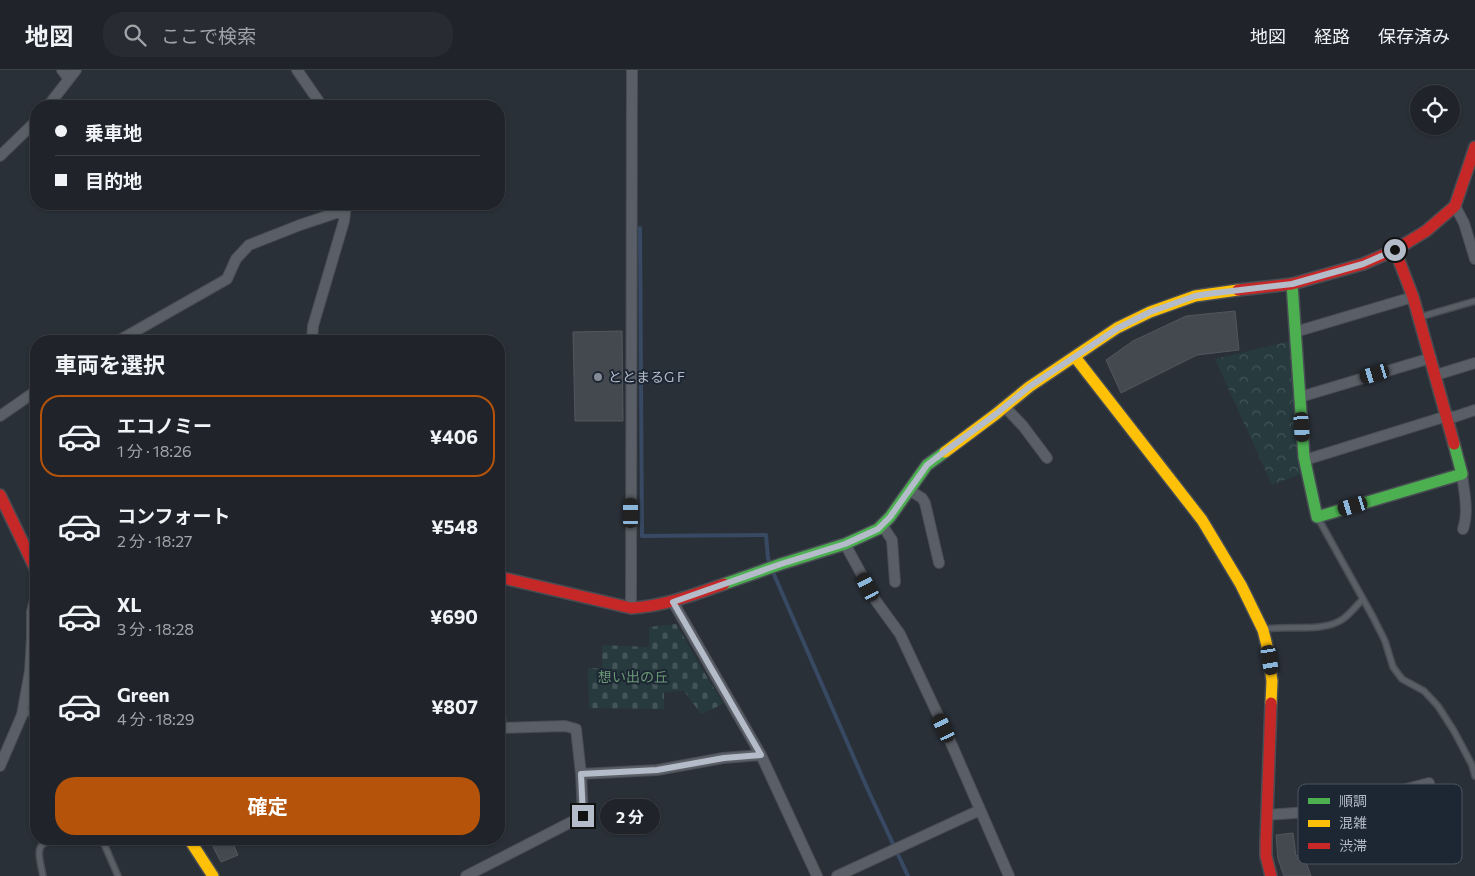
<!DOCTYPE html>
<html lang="ja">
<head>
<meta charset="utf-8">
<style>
	body { margin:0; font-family:Commissioner,"Noto Sans JP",sans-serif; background:#282c32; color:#f1f3f6; height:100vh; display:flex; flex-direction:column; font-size:19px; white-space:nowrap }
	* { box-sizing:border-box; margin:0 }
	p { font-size:16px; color:#a2a4a8 }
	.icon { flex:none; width:28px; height:28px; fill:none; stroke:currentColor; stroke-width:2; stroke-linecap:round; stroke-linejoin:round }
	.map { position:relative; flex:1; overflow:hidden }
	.sheet { position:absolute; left:30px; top:265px; width:475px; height:510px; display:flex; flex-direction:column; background:#20242a; border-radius:20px; box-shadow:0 1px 4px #0004,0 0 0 1px #3d4147 }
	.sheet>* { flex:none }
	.banner { position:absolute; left:30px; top:30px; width:475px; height:110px; border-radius:20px; box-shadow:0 1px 4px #0004,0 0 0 1px #3d4147; display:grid; align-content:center; height:110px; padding:0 25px; background:#20242a }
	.fabs { position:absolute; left:1410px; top:15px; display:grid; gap:10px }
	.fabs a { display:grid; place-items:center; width:50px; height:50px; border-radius:50%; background:#20242a; box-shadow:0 1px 4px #0004,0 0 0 1px #3d4147; font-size:25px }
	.end { position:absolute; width:22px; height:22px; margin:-11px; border:6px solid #b4bcc9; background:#111; box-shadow:0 0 0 2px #111 }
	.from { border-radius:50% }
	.bubble { position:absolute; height:35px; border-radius:18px; background:#20242a; box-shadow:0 1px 4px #0004,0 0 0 1px #3d4147; font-size:16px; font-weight:700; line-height:35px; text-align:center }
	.car { position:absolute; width:15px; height:30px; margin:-15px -8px; border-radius:6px; box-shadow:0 0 4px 1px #0007; background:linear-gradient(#222 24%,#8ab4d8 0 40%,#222 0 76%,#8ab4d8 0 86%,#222 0) }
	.banner b { display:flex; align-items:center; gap:18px; height:48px; font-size:19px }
	.banner b+b { border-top:1px solid #3d4147 }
	.banner i { width:12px; height:12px; background:#f1f3f6 }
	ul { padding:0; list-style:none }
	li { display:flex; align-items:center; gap:15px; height:82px; margin:0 10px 8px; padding:0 15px; border:2px solid transparent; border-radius:20px }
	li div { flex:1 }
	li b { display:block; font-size:19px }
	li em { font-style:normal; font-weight:700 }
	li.on { border-color:#b45309 }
	li>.icon { width:45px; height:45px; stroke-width:1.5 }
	h2 { padding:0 25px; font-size:22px; line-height:60px }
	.primary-button { display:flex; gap:10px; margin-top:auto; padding:10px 25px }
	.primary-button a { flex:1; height:58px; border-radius:20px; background:#b45309; color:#fff; font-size:20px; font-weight:700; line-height:58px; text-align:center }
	header { display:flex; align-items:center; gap:30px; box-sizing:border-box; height:70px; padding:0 25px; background:#20242a; border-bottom:1px solid #3d4147 }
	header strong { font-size:24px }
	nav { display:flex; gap:28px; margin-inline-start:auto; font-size:18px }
	.search { width:350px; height:45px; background:#282c32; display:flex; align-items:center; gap:12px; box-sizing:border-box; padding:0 18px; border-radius:20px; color:#a2a4a8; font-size:19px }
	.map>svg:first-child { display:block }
	.forest { fill:url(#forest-crowns) }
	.cemetery { fill:url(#cemetery-stones) }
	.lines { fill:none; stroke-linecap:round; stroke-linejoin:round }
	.stream { stroke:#384963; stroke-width:4 }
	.building { fill:#444950; stroke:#52575f }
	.lane-casing { stroke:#484c53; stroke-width:8 }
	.street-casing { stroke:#484c53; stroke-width:12 }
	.fast-casing { stroke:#484c53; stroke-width:14 }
	.slow-casing { stroke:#484c53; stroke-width:14 }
	.jam-casing { stroke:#484c53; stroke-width:14 }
	.lane { stroke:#5a5e66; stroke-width:5 }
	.street { stroke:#5a5e66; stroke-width:10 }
	.fast { stroke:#4caf50; stroke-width:11 }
	.slow { stroke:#ffc107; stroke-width:11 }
	.jam { stroke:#c62828; stroke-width:11 }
	.route { stroke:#b4bcc9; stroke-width:6 }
	.poi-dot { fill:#848b96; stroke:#1d2633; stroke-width:2 }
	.labels { text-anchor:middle; stroke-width:4; stroke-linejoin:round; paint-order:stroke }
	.poi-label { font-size:14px; fill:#b4bcc9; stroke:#1d2633; text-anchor:start }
	.park-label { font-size:14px; fill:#6b9a76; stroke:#1d2633 }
	.key { fill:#1d2633; stroke:#4a5360; stroke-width:1 }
	.key-label { font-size:14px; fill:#b4bcc9 }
</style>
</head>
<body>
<header>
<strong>地図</strong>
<div class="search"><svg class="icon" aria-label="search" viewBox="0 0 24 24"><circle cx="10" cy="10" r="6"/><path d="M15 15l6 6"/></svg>ここで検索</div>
<nav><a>地図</a><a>経路</a><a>保存済み</a></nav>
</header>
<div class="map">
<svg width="1475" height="806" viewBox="0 0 1475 806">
	<defs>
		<pattern id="forest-crowns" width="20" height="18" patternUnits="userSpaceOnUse" patternTransform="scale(1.25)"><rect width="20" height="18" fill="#273a3e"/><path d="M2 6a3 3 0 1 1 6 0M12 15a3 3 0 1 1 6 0" fill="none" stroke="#445559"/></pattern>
		<pattern id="cemetery-stones" width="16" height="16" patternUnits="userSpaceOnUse" patternTransform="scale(1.25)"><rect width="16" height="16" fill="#273a3e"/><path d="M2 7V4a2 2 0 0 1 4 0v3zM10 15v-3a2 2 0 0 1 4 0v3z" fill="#445559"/></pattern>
	</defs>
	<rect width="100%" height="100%" fill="#2a3038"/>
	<path class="forest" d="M1291,271L1301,404L1272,415L1215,289Z"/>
	<path class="cemetery" d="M676,554L723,634L701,644L684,621L664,622V639L589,638L588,598H602V575L649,577V557Z"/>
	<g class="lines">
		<path class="stream" d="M640,158L642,466L766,465L768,488L770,493
			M772,500L868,720L908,806"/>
	</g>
	<path class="building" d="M1235,241L1239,280L1197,285L1121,323L1106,290L1133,271L1186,246Z
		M622,261L623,351H575L573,262Z
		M1293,763L1296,786L1303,784L1311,806H1284L1278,789L1276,765Z
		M209,769H231L238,785L221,792Z"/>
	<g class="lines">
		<defs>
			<path id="lane" d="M1420,247L1475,231
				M1318,448L1373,547L1385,571L1393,597L1402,609L1424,621L1438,636L1454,661L1472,695L1475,706
				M1266,559C1289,555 1323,563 1343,549C1351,543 1357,535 1363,529
				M22,645L36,640
				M102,769L118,806
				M43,806C37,777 34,771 67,769"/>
			<path id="street" d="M62,0L69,9
				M297,0L322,36
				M48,36L76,0
				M0,86L36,51
				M1455,136L1464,153L1475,189
				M1295,262L1413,227
				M118,271L227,209L236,189L249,175L300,155L345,140
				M312,271L313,256L344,151L346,135
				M1436,305L1475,293
				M1300,327L1431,288
				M1005,337L1023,356L1047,388
				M0,346L36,321
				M1305,390L1447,346L1454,347L1475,340
				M1462,404C1464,422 1469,442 1463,459
				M909,420L922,428L925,433L939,493
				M882,455L892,470L895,512
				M845,474L876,531L900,564L951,673L1009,806
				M673,532L761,685L817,806
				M631,538L632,0
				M499,630L501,658
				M0,696L22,645L30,601L32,567V542L36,525
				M581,704L657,700L723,688L761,685
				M1267,745L1308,742L1342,736L1429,713
				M466,806L583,746L581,704L576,659L565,656L499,658
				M837,806L980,740"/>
			<path id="fast" d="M1292,214L1304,387L1317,447L1462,404L1454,374
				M724,514L781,494L845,474L878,459L890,447L927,395L945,382"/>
			<path id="slow" d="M1075,287L1202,450L1241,515L1263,560L1267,576L1272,611L1271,633
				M945,382L996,344L1029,317L1117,258L1150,242L1195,226L1238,220
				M189,769L213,806"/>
			<path id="jam" d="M1395,180L1413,227L1454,374
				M1238,220L1292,214L1363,194L1395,180L1426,161L1455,136L1475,77
				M0,425L36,500
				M499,507L631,538C664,536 693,525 724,514
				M1271,806L1266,786V772L1271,633"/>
		</defs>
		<use href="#lane" class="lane-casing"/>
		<use href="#street" class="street-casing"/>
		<use href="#fast" class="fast-casing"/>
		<use href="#slow" class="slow-casing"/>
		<use href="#jam" class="jam-casing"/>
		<use href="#lane" class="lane"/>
		<use href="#street" class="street"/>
		<use href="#fast" class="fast"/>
		<use href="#slow" class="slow"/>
		<use href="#jam" class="jam"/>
	</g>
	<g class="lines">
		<path class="route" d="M583,746L581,704L657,700L724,688L761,685L673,532L781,494L845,474L878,459L890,447L927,395L936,388L996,344L1029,317L1118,258L1150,242L1195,226L1207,224L1292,214L1363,194L1395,180"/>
	</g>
	<circle class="poi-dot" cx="598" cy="307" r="5"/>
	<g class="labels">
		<g class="poi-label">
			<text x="608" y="312">ととまるG F</text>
		</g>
		<g class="park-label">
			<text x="633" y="612">想い出の丘</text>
		</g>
	</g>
	<rect x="1298" y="714" width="164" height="80" rx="8" class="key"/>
	<rect x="1308" y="728" width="22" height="6" fill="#4caf50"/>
	<rect x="1308" y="750" width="22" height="7" fill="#ffc107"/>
	<rect x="1308" y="773" width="22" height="6" fill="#c62828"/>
	<g class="key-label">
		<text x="1339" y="736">順調</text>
		<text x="1339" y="758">混雑</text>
		<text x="1339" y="781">渋滞</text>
	</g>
</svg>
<div class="fabs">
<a><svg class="icon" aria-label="locate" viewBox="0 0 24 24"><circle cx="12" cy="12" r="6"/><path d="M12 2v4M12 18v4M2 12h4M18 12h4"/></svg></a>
</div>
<i class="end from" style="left:1395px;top:180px"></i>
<i class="end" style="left:583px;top:746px"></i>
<div class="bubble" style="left:600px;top:729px;width:60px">2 分</div>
<i class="car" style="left:1375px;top:304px;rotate:253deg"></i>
<i class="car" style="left:1302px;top:357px;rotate:176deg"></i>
<i class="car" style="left:1353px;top:436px;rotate:253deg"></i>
<i class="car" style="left:631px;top:443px;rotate:0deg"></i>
<i class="car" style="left:868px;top:517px;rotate:332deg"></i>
<i class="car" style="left:1270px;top:590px;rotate:171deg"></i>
<i class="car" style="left:944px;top:658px;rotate:335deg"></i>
<div class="banner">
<b><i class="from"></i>乗車地</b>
<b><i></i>目的地</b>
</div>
<section class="sheet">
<h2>車両を選択</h2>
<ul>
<li class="on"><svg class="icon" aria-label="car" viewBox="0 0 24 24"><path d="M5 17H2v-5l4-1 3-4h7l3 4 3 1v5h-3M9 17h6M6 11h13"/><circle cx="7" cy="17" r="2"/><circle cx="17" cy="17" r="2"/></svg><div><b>エコノミー</b><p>1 分 · 18:26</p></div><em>¥406</em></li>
<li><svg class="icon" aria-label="car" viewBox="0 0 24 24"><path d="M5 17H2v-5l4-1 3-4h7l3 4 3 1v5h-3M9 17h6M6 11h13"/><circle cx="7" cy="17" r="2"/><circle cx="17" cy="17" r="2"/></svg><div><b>コンフォート</b><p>2 分 · 18:27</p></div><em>¥548</em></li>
<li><svg class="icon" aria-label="car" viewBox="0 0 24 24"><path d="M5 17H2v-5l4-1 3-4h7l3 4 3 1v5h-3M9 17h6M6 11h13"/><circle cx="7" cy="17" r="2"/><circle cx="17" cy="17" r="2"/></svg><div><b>XL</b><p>3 分 · 18:28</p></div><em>¥690</em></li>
<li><svg class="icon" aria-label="car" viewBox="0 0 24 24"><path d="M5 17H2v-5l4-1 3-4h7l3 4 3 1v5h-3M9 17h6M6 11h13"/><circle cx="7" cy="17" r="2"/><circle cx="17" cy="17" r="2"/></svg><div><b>Green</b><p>4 分 · 18:29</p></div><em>¥807</em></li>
</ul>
<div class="primary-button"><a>確定</a></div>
</section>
</div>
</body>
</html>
